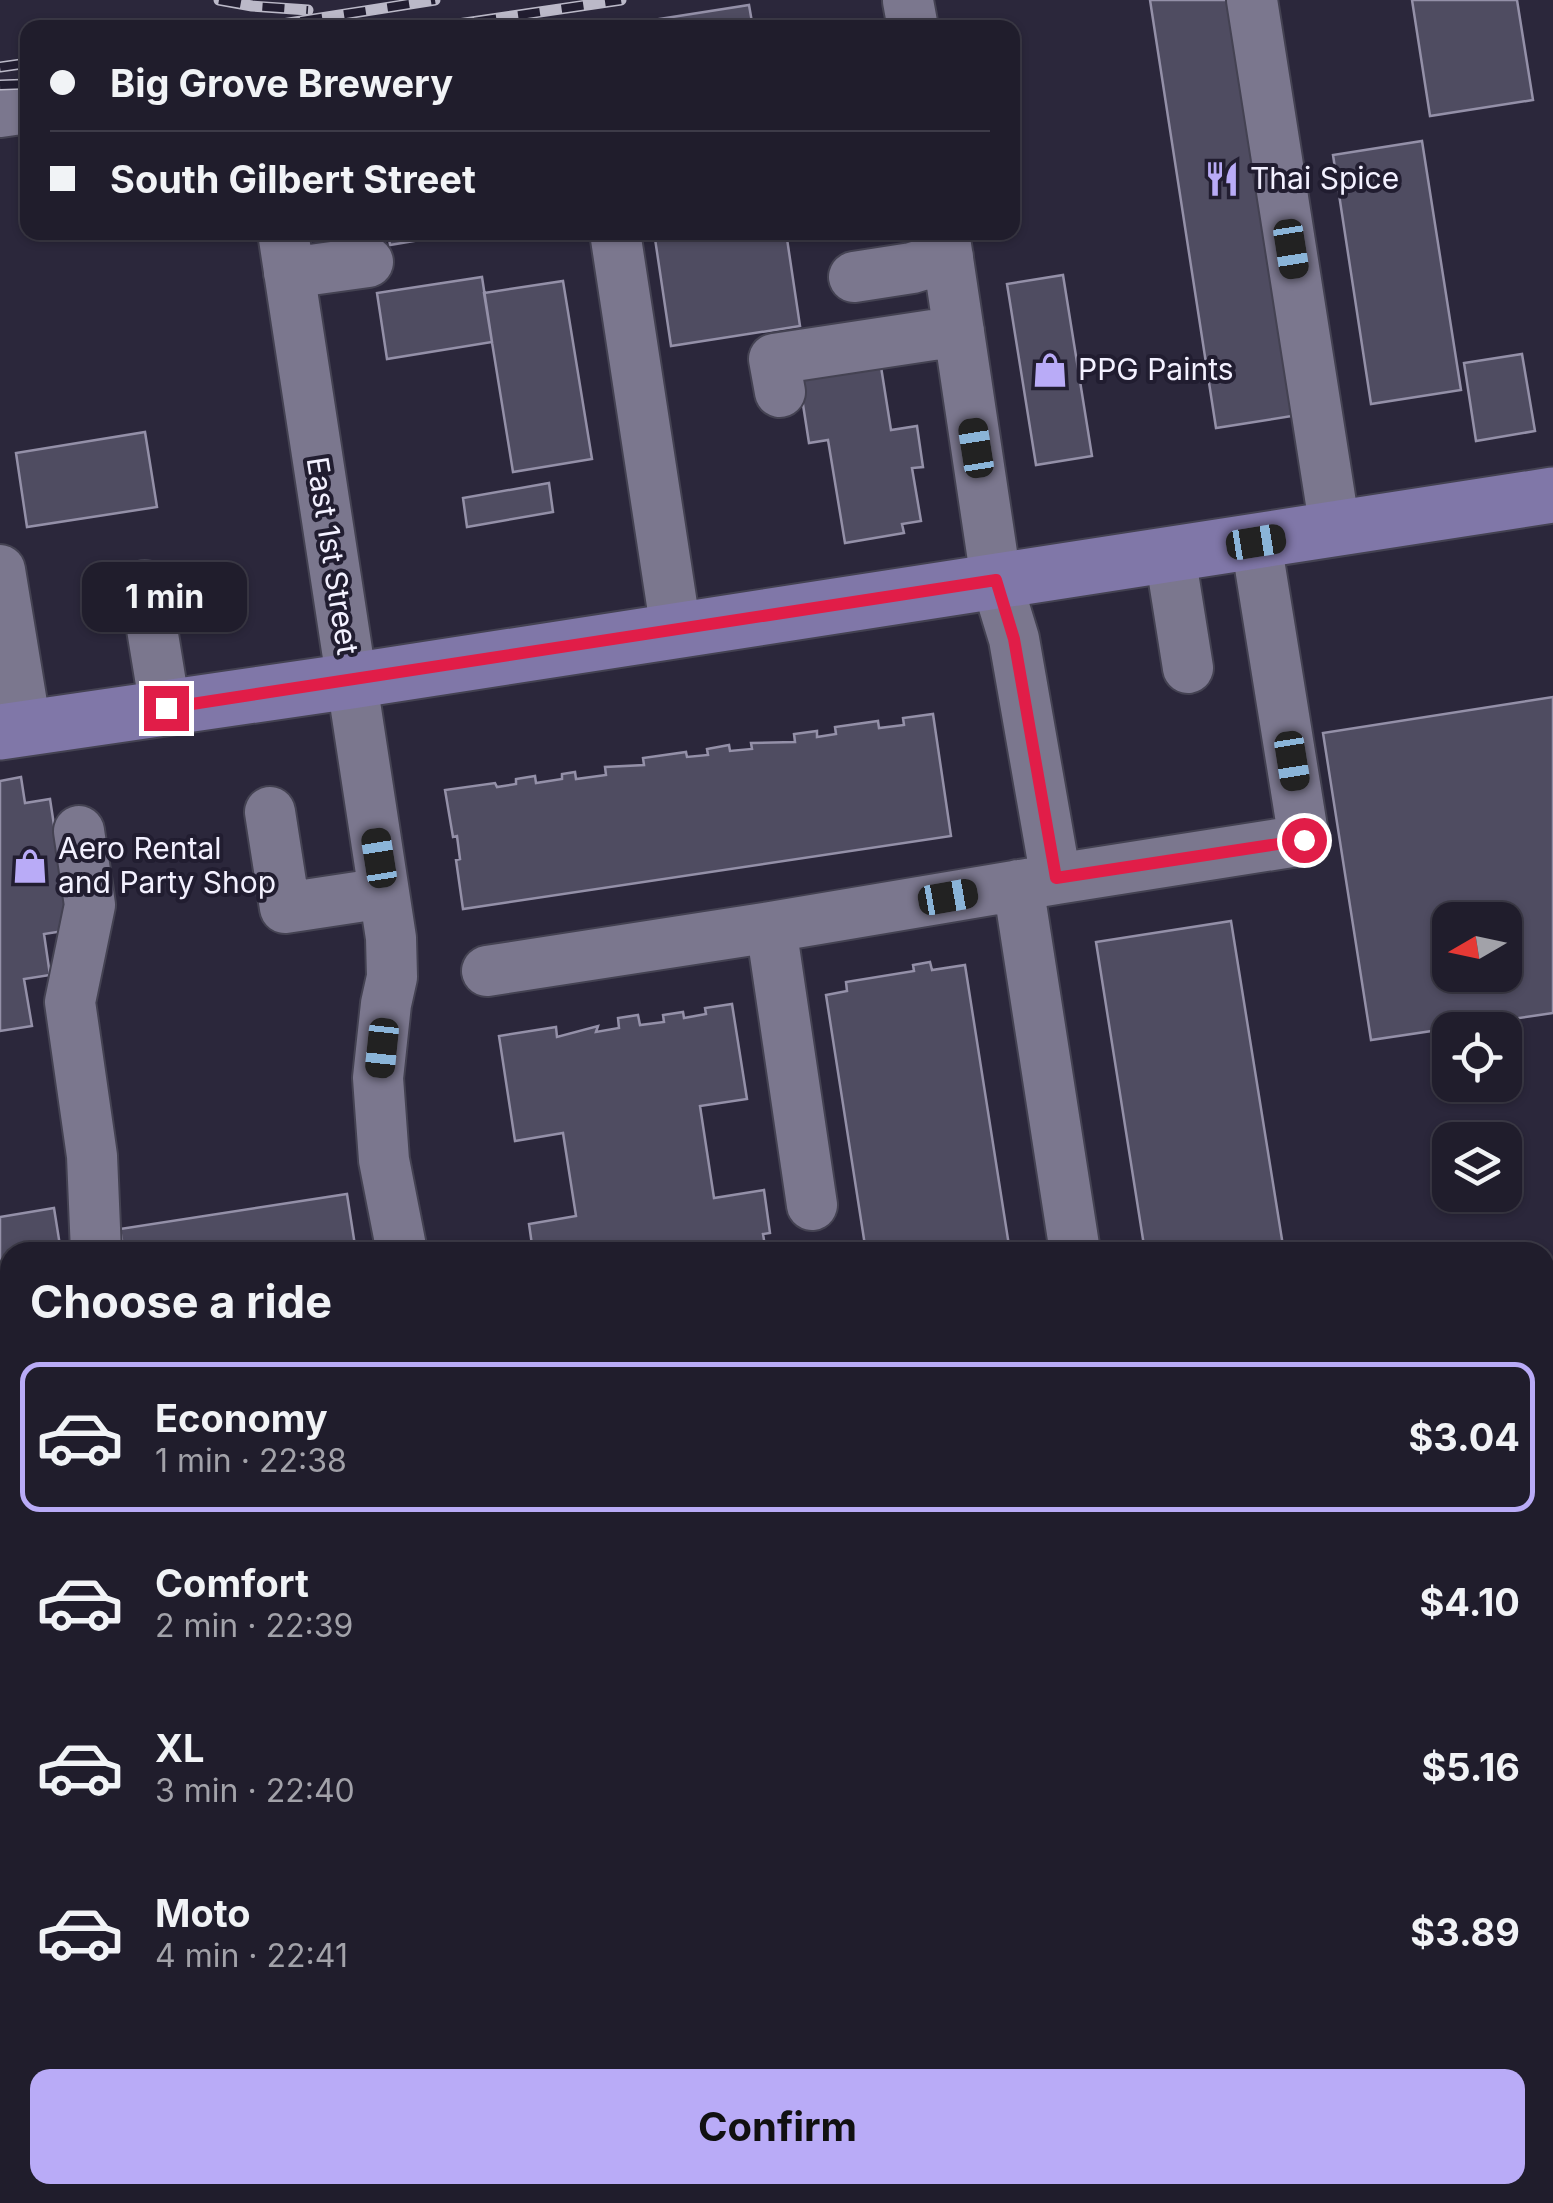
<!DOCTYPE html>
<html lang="en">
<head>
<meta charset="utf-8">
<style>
	body { margin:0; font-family:Inter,sans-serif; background:#282634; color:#f1f3f6; height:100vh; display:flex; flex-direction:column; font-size:38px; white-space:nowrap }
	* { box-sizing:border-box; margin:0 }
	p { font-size:32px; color:#a2a2a9 }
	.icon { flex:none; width:55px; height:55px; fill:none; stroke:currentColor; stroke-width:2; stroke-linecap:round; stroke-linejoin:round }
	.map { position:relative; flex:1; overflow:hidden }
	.side { position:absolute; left:0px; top:1242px; width:1555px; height:962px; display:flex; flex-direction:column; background:#201d2c; border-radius:30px 30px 0 0; box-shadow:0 2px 8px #0004,0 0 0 2px #3d3b48 }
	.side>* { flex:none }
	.banner { position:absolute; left:20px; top:20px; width:1000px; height:220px; border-radius:20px; box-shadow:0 2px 8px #0004,0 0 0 2px #3d3b48; display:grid; align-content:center; height:220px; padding:0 30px; background:#201d2c }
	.needle { width:65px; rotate:261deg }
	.controls { position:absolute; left:1432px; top:902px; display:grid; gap:20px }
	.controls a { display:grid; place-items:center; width:90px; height:90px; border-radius:20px; background:#201d2c; box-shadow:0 2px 8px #0004,0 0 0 2px #3d3b48; font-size:50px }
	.end { position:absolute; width:45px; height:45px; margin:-22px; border:12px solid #e11d48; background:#fff; box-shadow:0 0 0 5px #fff }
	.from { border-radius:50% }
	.bubble { position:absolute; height:70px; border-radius:20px; background:#201d2c; box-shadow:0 2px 8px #0004,0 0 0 2px #3d3b48; font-size:32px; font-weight:700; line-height:70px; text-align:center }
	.car { position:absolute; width:30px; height:60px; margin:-30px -15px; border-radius:12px; box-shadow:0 0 8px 2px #0007; background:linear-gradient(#222 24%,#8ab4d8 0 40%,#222 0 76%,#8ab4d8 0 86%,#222 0) }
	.banner b { display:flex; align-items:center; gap:35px; height:95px; font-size:38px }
	.banner b+b { border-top:2px solid #3d3b48 }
	.banner i { width:25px; height:25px; background:#f1f3f6 }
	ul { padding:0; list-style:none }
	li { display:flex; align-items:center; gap:30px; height:150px; margin:0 20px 15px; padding:0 10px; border:5px solid transparent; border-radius:20px }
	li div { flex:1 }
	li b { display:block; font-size:38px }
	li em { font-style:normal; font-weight:700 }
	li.on { border-color:#b9abf7 }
	li>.icon { width:90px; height:90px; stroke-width:1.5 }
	h2 { padding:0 30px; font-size:45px; line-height:120px }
	.primary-button { display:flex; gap:20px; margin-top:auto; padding:20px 30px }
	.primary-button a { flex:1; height:115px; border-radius:20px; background:#b9abf7; color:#111; font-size:40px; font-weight:700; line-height:115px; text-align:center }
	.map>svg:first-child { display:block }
	.green { fill:#412f72 }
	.water { fill:#7d6dba }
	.building { fill:#4f4c61; stroke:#9490a8; stroke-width:2.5; fill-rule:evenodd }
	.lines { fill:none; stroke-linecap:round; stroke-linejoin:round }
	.minor-casing { stroke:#444252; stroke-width:54 }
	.major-casing { stroke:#444252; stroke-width:59 }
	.path { stroke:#7e7b8d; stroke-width:6; stroke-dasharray:8 5; stroke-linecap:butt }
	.minor { stroke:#7b778e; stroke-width:50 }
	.major { stroke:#8077a8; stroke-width:55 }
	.rail-casing { stroke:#bbb9c8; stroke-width:11 }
	.rail { stroke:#211d30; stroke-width:8; stroke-dasharray:22; stroke-linecap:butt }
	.route { stroke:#e11d48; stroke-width:12 }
	.labels { text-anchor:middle; stroke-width:8; stroke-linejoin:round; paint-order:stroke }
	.poi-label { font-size:30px; fill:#f3f1ff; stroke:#211d30; text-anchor:start }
	.street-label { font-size:30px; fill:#f3f1ff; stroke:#211d30 }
</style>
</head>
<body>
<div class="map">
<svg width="1553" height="2203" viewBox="0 0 1553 2203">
	<rect width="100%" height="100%" fill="#2b273b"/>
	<path class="green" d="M0,1379L10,1381V2195H1545V1435L1553,1436V2203H0Z"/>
	<path class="water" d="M1545,1475L1553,1476V1631L1545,1622Z
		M1553,1847V2203H1346L1328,2195H1545V1857Z
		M1099,2195H1255L1261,2203H1101Z"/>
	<path class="building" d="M1150,0H1227L1292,416L1216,428Z
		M1412,0H1517L1533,100L1430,116Z
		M749,5L753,28H622L621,25Z
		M1422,141L1461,390L1371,404L1333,155Z
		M388,232H467L390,245Z
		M654,232H786L800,326L671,346Z
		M1063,275L1092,456L1036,465L1007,284Z
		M482,277L492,342L387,359L377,293Z
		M563,281L592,459L513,472L484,293Z
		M879,354L891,430L917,426L923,467L912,468L921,521L902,524L904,533L845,543L828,440L809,443L797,366Z
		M1522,354L1535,431L1476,441L1464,363Z
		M145,432L157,507L27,527L16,453Z
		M549,483L553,512L467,527L463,498Z
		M1553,697V1013L1371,1040L1323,733ZM1450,920H1505V975H1450Z
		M933,714L951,836L463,909L456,860L460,859L457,836L453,837L445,790L495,783L497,787L516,784V779L535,776L536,783L562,779V774L575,772L576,779L606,775L605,767L644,765L643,758L686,752L687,757L708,755L707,749L729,745L730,751L752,749L751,743L795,742L794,734L817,731V737L836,734L835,727L878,721L879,728L904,725L903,718Z
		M21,777L25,803L50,799L70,930L44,934L50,975L24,979L32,1026L0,1031V781Z
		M1231,921L1284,1252H1145L1096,942Z
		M930,962L932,970L965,965L1010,1252H866L826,995L847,991L846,982L914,971L913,965Z
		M732,1004L747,1099L700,1106L714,1198L764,1190L770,1233L763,1234L766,1252H533L529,1224L576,1216L563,1133L515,1141L499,1036L556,1027L557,1037L598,1026L596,1032L619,1028L618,1018L638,1015L640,1025L664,1022L663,1015L683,1012L684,1018L706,1014L705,1008Z
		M347,1194L356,1252H124L120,1229Z
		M54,1208L61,1252H10V1290L0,1292V1217Z"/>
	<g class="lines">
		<defs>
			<path id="minor" d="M1252,0L1335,529
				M908,1L913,28
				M0,112L28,108
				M283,232L391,938L392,977L386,1004L378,1078L384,1160L402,1252
				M615,232L676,631
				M944,232L996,580L1014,639L1056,879L1304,840L1256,542
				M289,273L368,262
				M854,277L912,268L948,257
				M780,392L774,359L959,331
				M1170,555L1188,668
				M0,570L26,728
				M145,586L165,708
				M270,812L285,908L384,893
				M79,831L90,905L70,1002L92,1156L96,1252
				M1018,885L1075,1252
				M487,971L771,927
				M812,1205L771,927L1056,879
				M0,1346L10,1350
				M0,2114L10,2113
				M104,2195L113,2203
				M389,2203L397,2195"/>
			<path id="major" d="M0,732L351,681L1553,495"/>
		</defs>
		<use href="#minor" class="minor-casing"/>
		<use href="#major" class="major-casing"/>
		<path class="path" d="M1545,1377L1553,1378
			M0,1637L10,1641
			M0,1783L10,1773
			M0,2009L10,2007
			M0,2172L10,2185
			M269,2195L270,2203
			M823,2195L847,2203
			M981,2195L983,2203
			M0,2196L10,2194
			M579,2203L617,2195"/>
		<use href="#minor" class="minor"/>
		<use href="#major" class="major"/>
		<defs>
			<path id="rail" d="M219,0L252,6L308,10
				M257,28L435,0
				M431,28L621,0
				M0,67L28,63
				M0,85L28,84"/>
		</defs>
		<use href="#rail" class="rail-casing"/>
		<use href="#rail" class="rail"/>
	</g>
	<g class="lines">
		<path class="route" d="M166,708L996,580L1014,639L1056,878L1304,840"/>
	</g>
	<defs>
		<symbol id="restaurant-bare" viewBox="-9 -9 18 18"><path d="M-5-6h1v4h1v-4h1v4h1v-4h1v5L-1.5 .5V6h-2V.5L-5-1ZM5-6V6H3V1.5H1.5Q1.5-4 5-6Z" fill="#b9abf7" stroke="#211d30" stroke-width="2.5" paint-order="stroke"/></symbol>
		<symbol id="shop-bare" viewBox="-9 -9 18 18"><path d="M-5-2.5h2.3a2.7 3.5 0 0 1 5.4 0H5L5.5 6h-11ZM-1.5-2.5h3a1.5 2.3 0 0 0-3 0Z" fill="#b9abf7" stroke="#211d30" stroke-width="2.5" paint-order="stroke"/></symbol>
	</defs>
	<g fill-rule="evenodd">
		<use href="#restaurant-bare" x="1197" y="154" width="50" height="50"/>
		<use href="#shop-bare" x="1025" y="345" width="50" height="50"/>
		<use href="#shop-bare" x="5" y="841" width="50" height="50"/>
	</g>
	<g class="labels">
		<g class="poi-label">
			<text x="1250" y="189">Thai Spice</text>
			<text x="1078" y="380">PPG Paints</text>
			<text x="58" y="859">Aero Rental<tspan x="58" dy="34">and Party Shop</tspan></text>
		</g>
		<g class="street-label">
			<text transform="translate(332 556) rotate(81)" y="10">East 1st Street</text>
		</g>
	</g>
</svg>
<div class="controls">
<a><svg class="needle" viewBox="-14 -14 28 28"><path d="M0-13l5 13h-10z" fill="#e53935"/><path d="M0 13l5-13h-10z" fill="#a2a2a9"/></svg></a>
<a><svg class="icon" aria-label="locate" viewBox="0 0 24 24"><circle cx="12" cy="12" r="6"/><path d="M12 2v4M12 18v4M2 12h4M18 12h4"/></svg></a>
<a><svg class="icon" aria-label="layers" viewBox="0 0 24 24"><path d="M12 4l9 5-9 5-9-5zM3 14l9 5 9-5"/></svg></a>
</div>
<i class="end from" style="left:1304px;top:840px"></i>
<i class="end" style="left:166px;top:708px"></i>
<div class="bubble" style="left:82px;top:562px;width:165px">1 min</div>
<i class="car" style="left:1291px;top:249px;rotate:171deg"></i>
<i class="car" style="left:976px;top:448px;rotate:351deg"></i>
<i class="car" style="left:1256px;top:542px;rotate:81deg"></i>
<i class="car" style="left:1292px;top:761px;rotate:171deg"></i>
<i class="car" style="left:379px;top:858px;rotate:351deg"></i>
<i class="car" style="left:948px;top:897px;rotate:80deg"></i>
<i class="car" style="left:382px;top:1048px;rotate:186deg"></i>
<div class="banner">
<b><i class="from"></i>Big Grove Brewery</b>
<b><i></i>South Gilbert Street</b>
</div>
<section class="side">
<h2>Choose a ride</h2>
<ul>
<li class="on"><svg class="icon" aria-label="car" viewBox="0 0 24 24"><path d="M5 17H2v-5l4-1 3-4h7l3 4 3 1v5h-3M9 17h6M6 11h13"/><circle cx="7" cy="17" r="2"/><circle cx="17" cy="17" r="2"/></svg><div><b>Economy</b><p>1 min · 22:38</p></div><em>$3.04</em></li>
<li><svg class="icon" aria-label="car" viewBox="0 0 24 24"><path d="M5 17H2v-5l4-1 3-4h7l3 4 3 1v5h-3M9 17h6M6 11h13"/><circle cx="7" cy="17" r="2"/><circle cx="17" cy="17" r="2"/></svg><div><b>Comfort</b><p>2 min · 22:39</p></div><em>$4.10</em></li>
<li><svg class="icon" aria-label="car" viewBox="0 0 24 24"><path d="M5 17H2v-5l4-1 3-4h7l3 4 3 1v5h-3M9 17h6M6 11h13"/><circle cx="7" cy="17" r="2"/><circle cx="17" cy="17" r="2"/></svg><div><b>XL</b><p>3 min · 22:40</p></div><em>$5.16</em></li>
<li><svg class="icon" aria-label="car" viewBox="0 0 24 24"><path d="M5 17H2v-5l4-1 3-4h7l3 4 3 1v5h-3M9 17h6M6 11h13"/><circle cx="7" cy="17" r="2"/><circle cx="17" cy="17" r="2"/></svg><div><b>Moto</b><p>4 min · 22:41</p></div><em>$3.89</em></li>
</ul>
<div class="primary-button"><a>Confirm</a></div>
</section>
</div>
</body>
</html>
